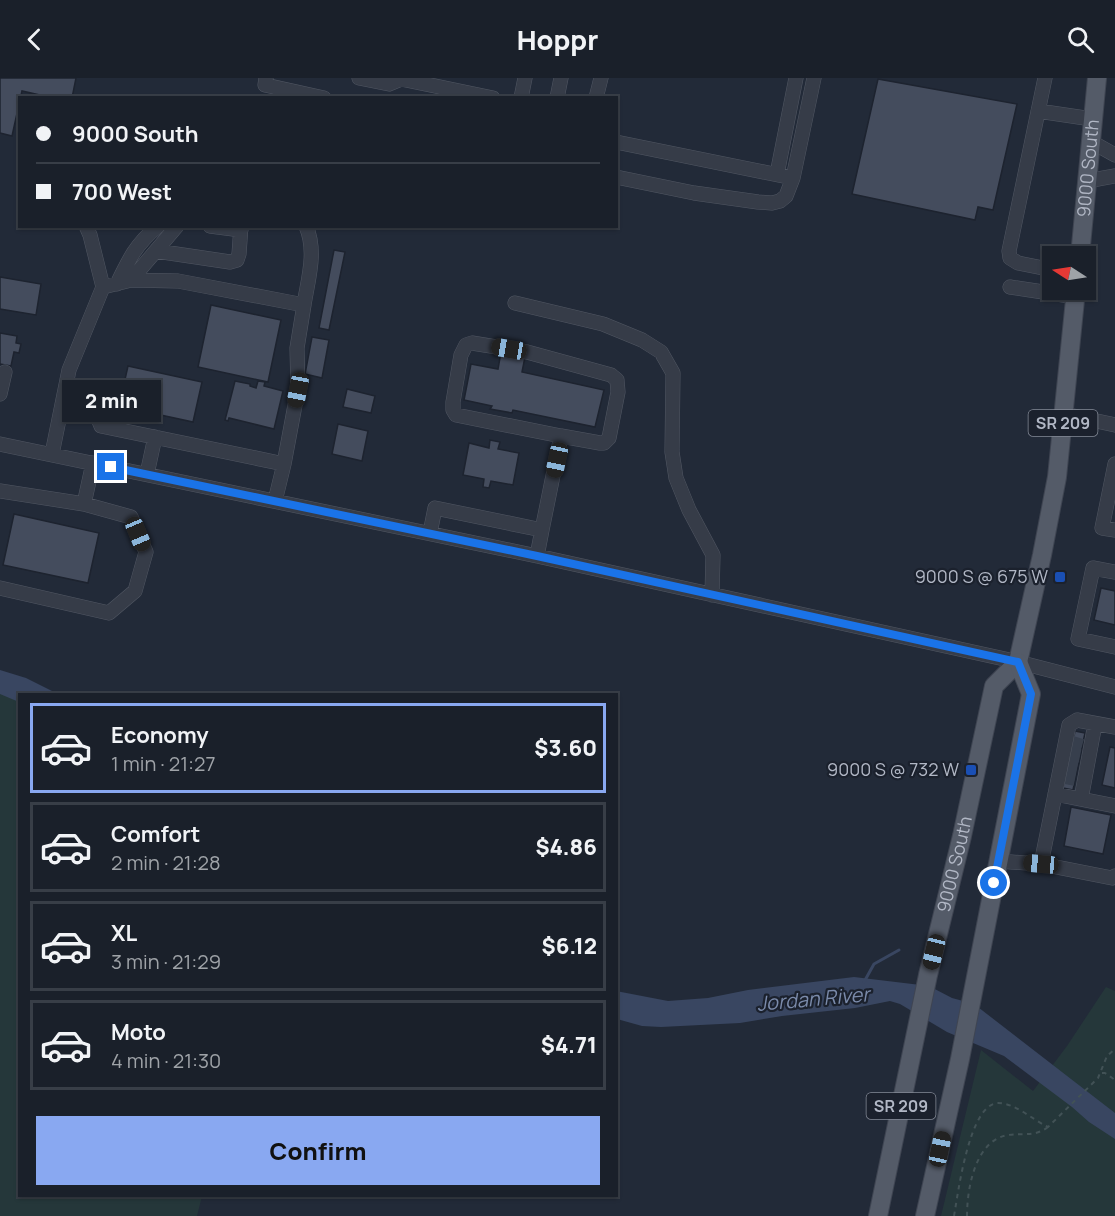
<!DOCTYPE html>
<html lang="en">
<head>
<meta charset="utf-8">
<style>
	body { margin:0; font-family:Manrope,sans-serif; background:#272d36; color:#f1f3f6; height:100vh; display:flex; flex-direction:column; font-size:22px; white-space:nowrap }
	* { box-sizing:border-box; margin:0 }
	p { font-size:20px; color:#9fa3a8 }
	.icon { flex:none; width:33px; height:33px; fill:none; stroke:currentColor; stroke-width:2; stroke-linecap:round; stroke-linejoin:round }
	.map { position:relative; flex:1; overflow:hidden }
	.sheet { position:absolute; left:18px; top:615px; width:600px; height:504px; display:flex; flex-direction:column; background:#1a202a; border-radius:0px; box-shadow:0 2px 4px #0004,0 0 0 2px #383e47 }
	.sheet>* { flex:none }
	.guide { position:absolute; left:18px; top:18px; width:600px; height:132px; border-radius:0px; box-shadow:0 2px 4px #0004,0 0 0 2px #383e47; display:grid; align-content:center; height:132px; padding:0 18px; background:#1a202a }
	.needle { width:39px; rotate:282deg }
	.buttons { position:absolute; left:1042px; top:168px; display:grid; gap:12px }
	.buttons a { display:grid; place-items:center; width:54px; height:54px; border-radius:0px; background:#1a202a; box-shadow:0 2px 4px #0004,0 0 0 2px #383e47; font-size:30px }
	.end { position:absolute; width:27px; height:27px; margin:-14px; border:8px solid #1a73e8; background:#fff; box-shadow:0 0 0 3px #fff }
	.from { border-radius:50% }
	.bubble { position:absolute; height:42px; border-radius:0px; background:#1a202a; box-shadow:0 2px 4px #0004,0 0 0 2px #383e47; font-size:20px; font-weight:800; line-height:42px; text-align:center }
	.car { position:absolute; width:18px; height:36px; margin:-18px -9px; border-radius:8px; box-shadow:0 0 4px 2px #0007; background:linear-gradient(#222 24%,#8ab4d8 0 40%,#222 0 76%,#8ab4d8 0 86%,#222 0) }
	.guide b { display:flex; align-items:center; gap:21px; height:57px; font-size:22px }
	.guide b+b { border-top:2px solid #383e47 }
	.guide i { width:15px; height:15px; background:#f1f3f6 }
	ul { padding:10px 0 0; list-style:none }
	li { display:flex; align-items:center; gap:18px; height:90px; margin:0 12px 9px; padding:0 6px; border:3px solid #383e47; border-radius:0px }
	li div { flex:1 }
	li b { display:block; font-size:22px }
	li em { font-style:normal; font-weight:800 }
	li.active { border-color:#89a8f1 }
	li>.icon { width:54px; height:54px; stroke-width:1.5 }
	.cta { display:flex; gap:12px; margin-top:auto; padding:12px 18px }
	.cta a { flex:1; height:69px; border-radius:0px; background:#89a8f1; color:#111; font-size:24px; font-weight:800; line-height:69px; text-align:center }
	header { display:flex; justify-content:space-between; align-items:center; height:78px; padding:0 18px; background:#1a202a; font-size:27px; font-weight:800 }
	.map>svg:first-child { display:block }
	.green { fill:#25373a }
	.water { fill:#394661 }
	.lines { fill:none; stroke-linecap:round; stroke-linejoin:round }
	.stream { stroke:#394661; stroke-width:3 }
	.building { fill:#444c5d; stroke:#1d232f; stroke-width:1.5 }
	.minor-tunnel { stroke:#373f4d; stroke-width:14; stroke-dasharray:14 7; stroke-linecap:butt }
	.minor-casing { stroke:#515763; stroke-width:15 }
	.major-casing { stroke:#3f4552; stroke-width:20 }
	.path { stroke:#425256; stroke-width:2; stroke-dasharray:4.5 4.5; stroke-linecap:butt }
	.minor { stroke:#363c48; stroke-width:14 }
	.major { stroke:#545b68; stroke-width:18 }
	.route { stroke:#1a73e8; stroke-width:8 }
	.transit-dot { fill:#1a4fb4; stroke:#1b212d; stroke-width:2 }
	.labels { text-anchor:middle; stroke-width:4.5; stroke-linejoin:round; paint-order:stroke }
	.shield { fill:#1b212d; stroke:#848a97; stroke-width:1.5 }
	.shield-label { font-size:16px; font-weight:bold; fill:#b1b7c5 }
	.street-label { font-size:18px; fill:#b1b7c5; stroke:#1b212d }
	.poi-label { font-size:18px; fill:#b1b7c5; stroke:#1b212d; text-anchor:end }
	.water-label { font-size:20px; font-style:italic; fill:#7b8bab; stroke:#1b212d }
</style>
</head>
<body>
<header><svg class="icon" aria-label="back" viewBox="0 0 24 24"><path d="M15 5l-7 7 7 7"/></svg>Hoppr<svg class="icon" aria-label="search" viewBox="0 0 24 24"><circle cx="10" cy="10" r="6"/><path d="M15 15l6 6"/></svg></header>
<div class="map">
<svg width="1115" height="1138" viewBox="0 0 1115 1138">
	<rect width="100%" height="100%" fill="#222a38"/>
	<path class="green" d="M0,611L20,619V1118H202L197,1138H0Z
		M1106,909L1115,913V1138H941L981,972L1033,1013L1067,968Z"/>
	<path class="water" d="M0,592L26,600L58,616H20L19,624L0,616Z
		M854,899L929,908L952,920L974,926L1115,1035V1061L1089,1044L1072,1029L1004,978L947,954L900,926L890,923L855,930L782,938L740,945L661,949L642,948L617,941L616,913L668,923L708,920L748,912Z"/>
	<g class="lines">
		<path class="stream" d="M864,904L874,886L899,872"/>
	</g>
	<path class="building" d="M0,0H76L72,20H53L22,13L12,58L0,55Z
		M878,1L1017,26L993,132L978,129L975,142L852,116Z
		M334,172L345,174L329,252L319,250Z
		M0,199L41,206L36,237L0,231Z
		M211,227L281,242L268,304L198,289Z
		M0,255L17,258L16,265L21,266L19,275L14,274L11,288L0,286Z
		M312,259L329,262L322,300L305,296Z
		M501,274L525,279L522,294L604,312L595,349L513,332L512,335L490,331L492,328L464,322L471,286L498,291Z
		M128,288L202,304L193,344L119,328Z
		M235,303L250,306V308L256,310L258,303L265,304L264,308L283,313L274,351L229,340L228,343L225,342Z
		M347,311L375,318L371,335L343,329Z
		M338,346L368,353L362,383L332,376Z
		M490,362L500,364L498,371L519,375L513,407L491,403L489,410L483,409L484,401L463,397L469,365L489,370Z
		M14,436L99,455L88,505L3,487Z
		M1101,510L1115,513V547L1094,542Z
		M1075,653L1085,655L1073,712L1063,710Z
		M1110,669L1115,670V710L1102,707Z
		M1071,729L1111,737L1103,776L1064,768Z"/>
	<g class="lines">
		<path class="minor-tunnel" d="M1072,665L1082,668
			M1070,676L1080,678
			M1067,689L1077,691
			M1065,699L1075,701"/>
		<defs>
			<path id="minor" d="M266,0L265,7L324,20
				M359,0L389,6L401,1L493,20
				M1045,0L1009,173L1010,180L1018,185L1053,192
				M521,20L525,0
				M557,20L561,0
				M596,20L601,0
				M1038,33L1092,41
				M1090,63L1115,77
				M616,64L793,100
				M777,96L796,0
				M616,99L694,115L758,124L772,125L780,123L786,118L793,100L814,0
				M1087,103L1115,98
				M210,148L241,152
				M156,173L230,184L237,182L239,176L241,148
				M131,202L177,148
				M117,206C129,181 136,166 158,148
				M103,209L131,202L178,203L304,227C308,201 317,174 306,148
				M1010,209L1076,219
				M515,225L603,246L642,262L661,274L673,295L672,374L676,400L689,432L713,477L712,517
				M0,316L5,294
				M63,329L97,338L101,348L284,386L275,423
				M1064,336L1115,347
				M0,366L537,478L1018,584L1115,609
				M52,376L69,292L103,209L90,157L86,148
				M284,386L298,311L297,270L304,227
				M1115,386L1102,450L1115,452
				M147,396L155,359
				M0,413L84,426L131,439L146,474L135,513L109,535L0,510
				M84,426L93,385
				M542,452L561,358L600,365H604L609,360L618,314L617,302L611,297L527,274L472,265L466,267L461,277L453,324V332L456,337L561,358
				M430,455L435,430L542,452L537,478
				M1115,494L1093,490L1078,561L1115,569
				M1055,716L1115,728
				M1081,721L1095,646
				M998,783L1041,786L1069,647L1077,642L1115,649
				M1041,786L1112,800L1115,798"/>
			<g id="major">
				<path id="s1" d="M1080,178L1097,0"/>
				<path id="s2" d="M878,1138L928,897L962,758L994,608L1018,584L1042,477L1057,399L1076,212"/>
				<path d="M925,1138L960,981L1031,616L1018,584"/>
			</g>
		</defs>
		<use href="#minor" class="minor-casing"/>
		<use href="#major" class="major-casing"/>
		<path class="path" d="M1102,995H1105L1115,1002
			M954,1138C958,1116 969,1026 998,1025C1015,1025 1033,1042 1048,1049L1098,1000L1107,978L1115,971
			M967,1138C967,1111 975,1062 1008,1057C1023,1055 1035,1059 1048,1049"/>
		<use href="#minor" class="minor"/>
		<use href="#major" class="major"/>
	</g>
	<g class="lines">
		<path class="route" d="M111,389L537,478L1018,584L1031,616L994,805"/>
	</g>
	<g class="transit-dot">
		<rect x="1054" y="493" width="12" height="12" rx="3"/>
		<rect x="965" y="686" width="12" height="12" rx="3"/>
	</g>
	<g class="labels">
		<g class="shield">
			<rect x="1028.5" y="332" width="69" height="26" rx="4.5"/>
			<rect x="866.5" y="1015" width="69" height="26" rx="4.5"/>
		</g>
		<g class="shield-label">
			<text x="1063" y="351">SR 209</text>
			<text x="901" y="1034">SR 209</text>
		</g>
		<g class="street-label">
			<text dy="6" stroke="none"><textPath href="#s1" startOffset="88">9000 South</textPath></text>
			<text dy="6" stroke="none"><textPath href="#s2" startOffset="360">9000 South</textPath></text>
		</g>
		<g class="poi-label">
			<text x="1048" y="505">9000 S @ 675 W</text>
			<text x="959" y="698">9000 S @ 732 W</text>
		</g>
		<g class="water-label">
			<text transform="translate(813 921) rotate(-5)" y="7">Jordan River</text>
		</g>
	</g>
</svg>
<div class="buttons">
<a><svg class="needle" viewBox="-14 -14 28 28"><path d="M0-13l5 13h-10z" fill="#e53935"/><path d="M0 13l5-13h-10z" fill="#9fa3a8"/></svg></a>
</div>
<i class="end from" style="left:994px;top:805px"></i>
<i class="end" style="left:111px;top:389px"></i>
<div class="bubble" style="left:62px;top:302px;width:99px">2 min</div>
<i class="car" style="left:509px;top:271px;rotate:280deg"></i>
<i class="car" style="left:298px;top:312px;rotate:191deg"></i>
<i class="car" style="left:557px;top:382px;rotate:192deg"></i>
<i class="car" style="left:138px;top:456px;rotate:157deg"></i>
<i class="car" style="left:1041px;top:786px;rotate:275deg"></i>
<i class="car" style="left:934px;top:874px;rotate:194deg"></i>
<i class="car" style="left:940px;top:1071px;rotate:12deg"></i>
<div class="guide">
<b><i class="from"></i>9000 South</b>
<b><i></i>700 West</b>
</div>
<section class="sheet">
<ul>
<li class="active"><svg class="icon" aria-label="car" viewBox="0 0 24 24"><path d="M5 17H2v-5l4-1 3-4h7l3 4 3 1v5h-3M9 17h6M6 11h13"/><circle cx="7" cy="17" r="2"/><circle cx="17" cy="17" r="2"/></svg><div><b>Economy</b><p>1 min · 21:27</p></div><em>$3.60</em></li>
<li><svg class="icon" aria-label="car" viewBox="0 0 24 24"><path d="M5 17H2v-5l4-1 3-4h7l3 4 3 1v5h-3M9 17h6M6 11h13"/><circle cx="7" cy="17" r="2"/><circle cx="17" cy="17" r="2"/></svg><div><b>Comfort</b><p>2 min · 21:28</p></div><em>$4.86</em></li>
<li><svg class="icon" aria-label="car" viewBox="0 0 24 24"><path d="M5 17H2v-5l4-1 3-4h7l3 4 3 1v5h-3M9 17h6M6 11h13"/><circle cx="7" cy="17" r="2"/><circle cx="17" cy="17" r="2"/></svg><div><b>XL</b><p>3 min · 21:29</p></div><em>$6.12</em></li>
<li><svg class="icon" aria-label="car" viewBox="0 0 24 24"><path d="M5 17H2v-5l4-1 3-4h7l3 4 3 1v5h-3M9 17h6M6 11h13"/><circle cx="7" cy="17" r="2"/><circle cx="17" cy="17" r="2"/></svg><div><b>Moto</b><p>4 min · 21:30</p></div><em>$4.71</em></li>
</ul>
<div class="cta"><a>Confirm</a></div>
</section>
</div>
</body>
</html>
